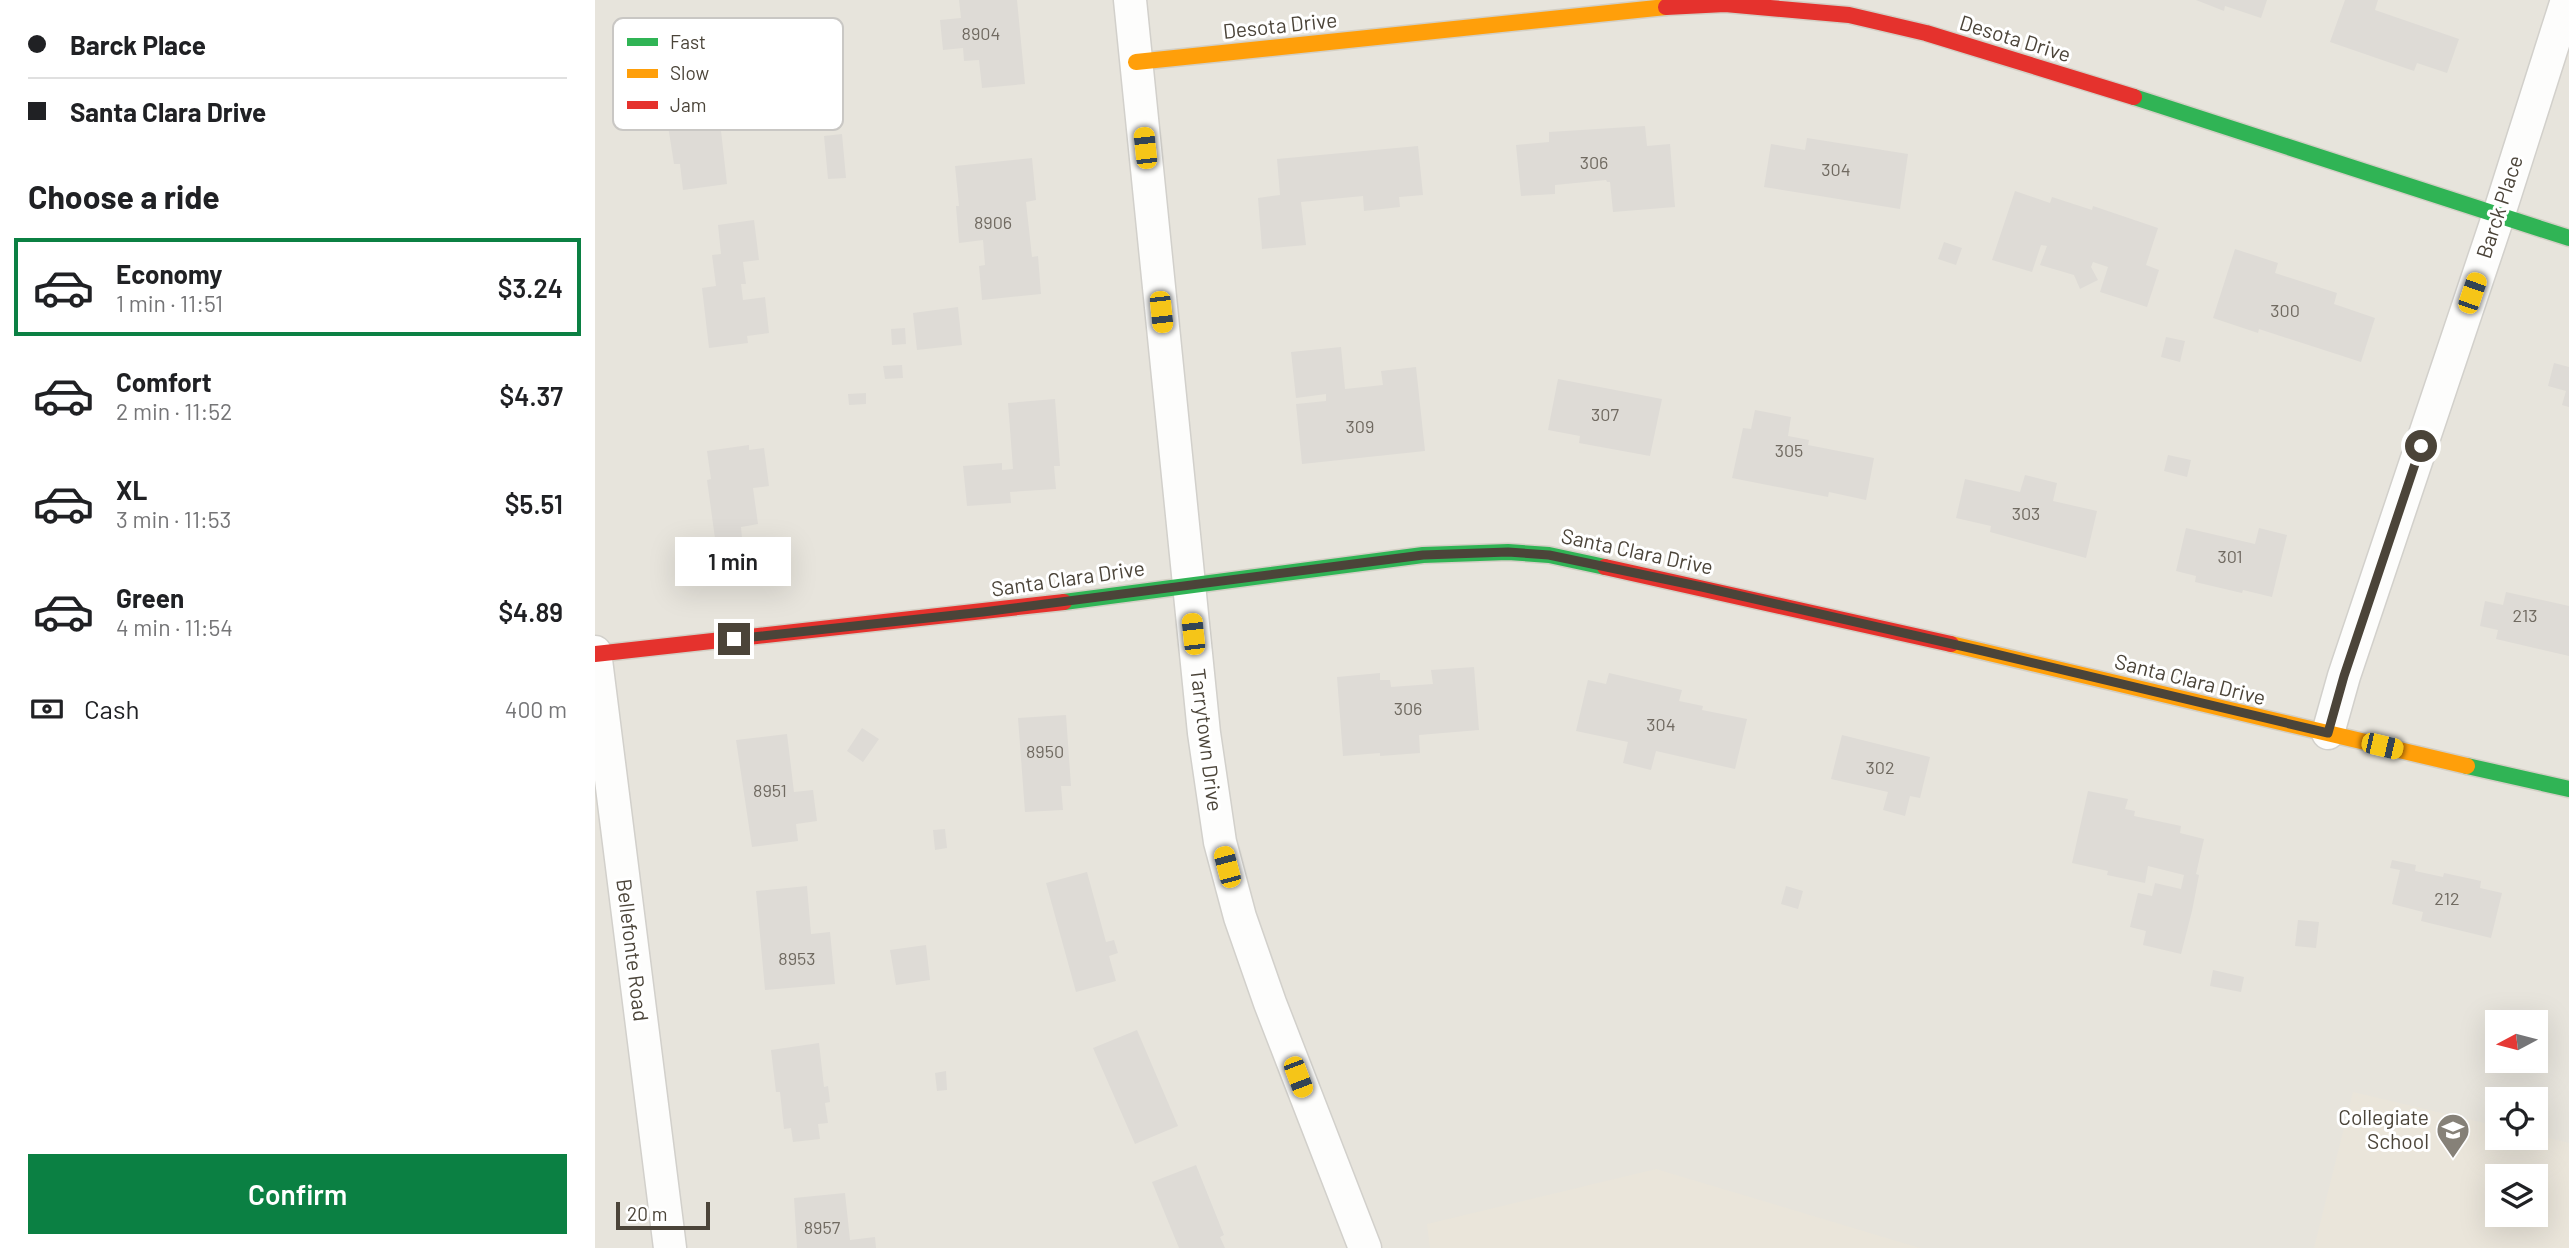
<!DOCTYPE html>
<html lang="en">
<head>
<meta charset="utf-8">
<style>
	body { margin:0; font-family:Barlow,sans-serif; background:#f2f2f2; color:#202124; height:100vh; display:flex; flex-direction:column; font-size:26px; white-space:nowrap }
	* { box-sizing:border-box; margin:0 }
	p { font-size:23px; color:#757577 }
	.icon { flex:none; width:38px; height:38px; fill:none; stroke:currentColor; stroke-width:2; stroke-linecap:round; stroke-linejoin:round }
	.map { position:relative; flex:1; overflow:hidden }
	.details { display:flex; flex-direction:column; background:#fff; width:595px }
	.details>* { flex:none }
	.top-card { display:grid; align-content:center; height:154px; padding:0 28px; background:#fff }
	.needle { width:46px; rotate:263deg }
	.tools { position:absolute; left:1890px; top:1010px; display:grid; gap:14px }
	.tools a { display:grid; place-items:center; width:63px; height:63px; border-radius:0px; background:#fff; box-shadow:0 7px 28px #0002; font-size:35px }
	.scale { position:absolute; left:21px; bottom:18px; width:94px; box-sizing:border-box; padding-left:7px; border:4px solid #4b4439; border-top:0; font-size:19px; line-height:24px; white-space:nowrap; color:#4b4439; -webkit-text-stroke:5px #fff; paint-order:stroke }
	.end { position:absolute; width:32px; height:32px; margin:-16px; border:9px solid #4b4439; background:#fff; box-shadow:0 0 0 4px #fff }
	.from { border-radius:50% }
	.bubble { position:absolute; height:49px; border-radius:0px; background:#fff; box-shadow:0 7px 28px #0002; font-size:23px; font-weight:600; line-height:49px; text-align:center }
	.car { position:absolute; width:21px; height:42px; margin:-21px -10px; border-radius:9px; box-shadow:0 0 5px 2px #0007; background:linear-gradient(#f5c518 24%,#345 0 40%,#f5c518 0 76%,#345 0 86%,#f5c518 0) }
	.top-card b { display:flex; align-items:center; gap:24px; height:66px; font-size:26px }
	.top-card b+b { border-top:2px solid #e0e0e0 }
	.top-card i { width:18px; height:18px; background:#202124 }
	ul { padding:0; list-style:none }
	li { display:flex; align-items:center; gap:21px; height:98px; margin:0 14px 10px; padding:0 14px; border:4px solid transparent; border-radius:0px }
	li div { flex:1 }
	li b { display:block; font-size:26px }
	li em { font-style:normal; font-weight:600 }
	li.on { border-color:#0b8043 }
	li>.icon { width:63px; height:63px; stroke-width:1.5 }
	h2 { padding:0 28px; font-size:32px; line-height:84px }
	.pay { display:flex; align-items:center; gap:18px; height:77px; padding:0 28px; font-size:26px }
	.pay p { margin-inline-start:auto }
	.primary-button { display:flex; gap:14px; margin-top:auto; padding:14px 28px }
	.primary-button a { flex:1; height:80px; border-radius:0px; background:#0b8043; color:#fff; font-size:28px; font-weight:600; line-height:80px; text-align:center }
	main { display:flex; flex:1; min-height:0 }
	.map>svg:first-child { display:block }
	.residential { fill:#e7e4dc; fill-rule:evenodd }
	.education { fill:#eae5da; fill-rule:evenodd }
	.building { fill:#dedbd6 }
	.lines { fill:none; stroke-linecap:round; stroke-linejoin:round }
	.street-casing { stroke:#d2d0cb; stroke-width:35 }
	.fast-casing { stroke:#d3cfc5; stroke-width:19 }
	.slow-casing { stroke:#d3cfc5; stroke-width:19 }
	.jam-casing { stroke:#d3cfc5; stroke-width:19 }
	.street { stroke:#fdfdfc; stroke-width:32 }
	.fast { stroke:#30b455; stroke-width:16 }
	.slow { stroke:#ff9f0a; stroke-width:16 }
	.jam { stroke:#e5322d; stroke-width:16 }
	.route { stroke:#4b4439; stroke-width:9 }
	.labels { text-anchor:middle; stroke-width:6; stroke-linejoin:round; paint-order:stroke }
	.number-label { font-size:18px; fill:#706a61 }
	.street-label { font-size:21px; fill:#4b4439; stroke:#fff }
	.poi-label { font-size:21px; fill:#4b4439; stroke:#fff; text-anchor:end }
	.key { fill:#fff; stroke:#c9c7c4; stroke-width:2 }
	.key-label { font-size:19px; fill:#4b4439 }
</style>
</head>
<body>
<main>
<section class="details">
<div class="top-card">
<b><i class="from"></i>Barck Place</b>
<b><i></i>Santa Clara Drive</b>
</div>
<h2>Choose a ride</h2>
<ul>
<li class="on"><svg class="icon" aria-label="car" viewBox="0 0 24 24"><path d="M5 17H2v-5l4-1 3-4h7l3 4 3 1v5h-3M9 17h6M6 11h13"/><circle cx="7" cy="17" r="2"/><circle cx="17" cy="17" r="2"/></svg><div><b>Economy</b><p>1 min · 11:51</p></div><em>$3.24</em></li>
<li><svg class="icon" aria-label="car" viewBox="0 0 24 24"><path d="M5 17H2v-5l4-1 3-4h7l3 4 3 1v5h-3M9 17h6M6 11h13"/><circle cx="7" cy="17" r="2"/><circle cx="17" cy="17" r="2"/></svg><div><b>Comfort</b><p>2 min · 11:52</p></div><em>$4.37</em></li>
<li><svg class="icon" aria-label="car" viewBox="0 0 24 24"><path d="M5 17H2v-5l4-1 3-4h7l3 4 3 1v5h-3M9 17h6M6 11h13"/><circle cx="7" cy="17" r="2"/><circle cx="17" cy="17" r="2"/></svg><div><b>XL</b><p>3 min · 11:53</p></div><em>$5.51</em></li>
<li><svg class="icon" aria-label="car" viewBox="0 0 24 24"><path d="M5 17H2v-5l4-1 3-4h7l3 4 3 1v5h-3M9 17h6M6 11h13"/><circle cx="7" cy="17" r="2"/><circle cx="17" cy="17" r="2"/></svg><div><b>Green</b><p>4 min · 11:54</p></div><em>$4.89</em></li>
</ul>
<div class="pay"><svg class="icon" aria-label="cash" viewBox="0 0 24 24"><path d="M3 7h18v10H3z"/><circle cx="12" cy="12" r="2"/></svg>Cash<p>400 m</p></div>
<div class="primary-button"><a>Confirm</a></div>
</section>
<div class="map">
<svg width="1974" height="1248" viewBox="0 0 1974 1248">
	<rect width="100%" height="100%" fill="#f4f2ee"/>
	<path class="residential" d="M0,0H1974V1248H0ZM1902,1022H1941V1060H1902ZM1902,1099H1941V1138H1902ZM1902,1176H1941V1214H1902Z"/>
	<path class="education" d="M1758,1092L1902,1126V1138H1941V1135L1974,1143V1248H1719ZM1902,1176H1941V1214H1902Z
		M1061,1169L1325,1248H835L832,1224Z"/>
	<path class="building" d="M364,0H422L430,84L387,88L384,60L369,61L368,48L348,50L345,20L366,18Z
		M1601,0H1672L1666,18L1630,6L1629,11Z
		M1750,0H1783L1780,10L1864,39L1852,73L1822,63L1819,71L1735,42Z
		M101,45L104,62L118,60L132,184L88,190L85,164H79L71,113L76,112L69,69L75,68L72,49Z
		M1050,126L1052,146L1075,144L1080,207L1018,212L1015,182H1012L1011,180L960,185V194L926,196L921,145L954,142V132Z
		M247,134L251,178L233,179L229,136Z
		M1212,138L1313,154L1305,209L1169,187L1176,144L1210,150Z
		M823,146L828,195L804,197L805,207L769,211L768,196L706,202L711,245L667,249L663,198L685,195L682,159Z
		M437,158L441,200L431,202L437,257L443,256L446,294L387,300L384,266L390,265L388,240L364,243L361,206H364L360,166Z
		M1420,191L1455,203L1457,197L1497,210L1498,206L1563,228L1551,265L1564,270L1552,307L1505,292L1513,267L1498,262L1496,267L1503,280L1485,289L1479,275L1445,265L1452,246L1446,245L1437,272L1397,260Z
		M159,220L164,260L148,262L151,284H146L148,300L170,297L174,333L152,336L153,343L114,348L107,288L121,286L117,255L126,254L123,225Z
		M1349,242L1367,248L1361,265L1343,259Z
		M1640,249L1683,263L1680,273L1742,293L1739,304L1780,318L1766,362L1664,329L1663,333L1618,318Z
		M363,307L367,345L322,350L318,313Z
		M310,328L311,344L297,345L296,329Z
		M1571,337L1590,341L1585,362L1566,357Z
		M746,347L750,389L788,385L786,371L821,367L830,451L707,464L701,404L731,401V394L701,398L696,352Z
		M1959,363L1974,367V407L1967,405L1971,391L1953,386Z
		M307,365L308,378L290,379L288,366Z
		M963,379L1067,399L1055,456L984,443L985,436L953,430Z
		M271,393V404L254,405L253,394Z
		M460,399L465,466H459L461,489L415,492L416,503L372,506L368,466L407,463V470L418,469L413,403Z
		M1160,410L1196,417L1193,436L1214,440L1213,445L1279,458L1271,500L1234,492L1233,497L1137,478L1148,428L1156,429Z
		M154,445V450L169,448L174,486L158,488L163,524L146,527L148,549L122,553L112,480L116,479L112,451Z
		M1573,455L1596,460L1592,477L1569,471Z
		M1430,475L1462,483L1458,501L1502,511L1491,558L1395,532L1396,526L1361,518L1370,479L1425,492Z
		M1591,528L1660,544L1664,528L1692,535L1677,597L1648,590L1647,593L1600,582L1601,576L1581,571Z
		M1911,592L1974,606V656L1901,639L1903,630L1885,626L1890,601L1908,605Z
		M879,667L884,730L824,735L825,753L785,756V753L748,756L742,677L785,673V680H795L796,687L838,684L836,670Z
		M1014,673L1087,690L1084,701L1108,706L1107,710L1152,719L1140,769L1061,751L1056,770L1028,763L1033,742L981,731L993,680L1011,684Z
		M471,715L476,786H466L468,810L430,812L423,718Z
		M267,728L284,739L268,762L252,751Z
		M192,734L199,792L218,790L222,821L201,824L203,841L157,847L141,740Z
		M1247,735L1335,757L1325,798L1315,796L1310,816L1288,810L1293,792L1236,779Z
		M1493,791L1533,799L1530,809L1540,811L1539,816L1586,826L1585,833L1609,839L1601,874L1604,875L1597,911L1586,954L1548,945L1551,931L1535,927L1543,893L1557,896L1560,883L1586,889L1589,875L1553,866L1550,883L1512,875L1513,871L1477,863Z
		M350,829L352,848L340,850L338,830Z
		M1797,860L1821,865L1820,871L1848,877L1849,873L1886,881L1885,888L1907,893L1896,938L1826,921L1828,912L1797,904L1805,870L1795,868Z
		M492,872L511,942L519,940L523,953L514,956L521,981L481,992L451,883Z
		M212,886L216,934L235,932L240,984L170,990L161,891Z
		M1191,886L1208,891L1203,909L1186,904Z
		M1703,920L1724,922L1721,948L1700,946Z
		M331,945L335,980L301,985L295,950Z
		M1618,970L1649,977L1646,992L1615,986Z
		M542,1030L583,1126L540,1144L498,1048Z
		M224,1043L229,1087L233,1086L235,1102L230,1103L233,1123L223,1124L225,1139L198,1142L196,1128L189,1129L185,1092H181L176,1050Z
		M351,1071L352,1090L342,1091L340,1073Z
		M601,1165L629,1235L625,1237L630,1248H584L557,1182Z
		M250,1193L255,1240L280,1237L281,1248H202L199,1198Z"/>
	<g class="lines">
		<defs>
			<path id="street" d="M535,0L609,733L625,842L645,917L675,1003L770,1248
				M0,652L75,1248
				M1733,733L1749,676L1903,217L1972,0"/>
			<path id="fast" d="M1539,97L1974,238
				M469,602L828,555L913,552L954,555L1010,567
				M1872,766L1974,789"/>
			<path id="slow" d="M541,62L1071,7
				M1356,644L1872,766"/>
			<path id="jam" d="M1071,7L1130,4L1254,15L1331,33L1539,97
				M1010,567L1356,644
				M0,654L469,602"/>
		</defs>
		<use href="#street" class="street-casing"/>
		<use href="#fast" class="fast-casing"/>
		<use href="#slow" class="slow-casing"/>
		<use href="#jam" class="jam-casing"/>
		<use href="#street" class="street"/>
		<use href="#fast" class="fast"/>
		<use href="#slow" class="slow"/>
		<use href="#jam" class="jam"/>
	</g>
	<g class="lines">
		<path class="route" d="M139,639L388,612L828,555L913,552L954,555L1107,587L1388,651L1733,733L1749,676L1826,446"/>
	</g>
	<defs>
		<symbol id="school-pin" viewBox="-11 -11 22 30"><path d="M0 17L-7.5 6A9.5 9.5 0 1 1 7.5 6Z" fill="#868178" stroke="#fff"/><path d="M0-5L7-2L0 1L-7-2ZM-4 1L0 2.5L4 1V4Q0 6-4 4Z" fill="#fff"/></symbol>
	</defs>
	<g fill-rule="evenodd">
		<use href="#school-pin" x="1839" y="1111" width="38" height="52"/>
	</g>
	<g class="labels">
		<g class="number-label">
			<text x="386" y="40">8904</text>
			<text x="999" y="169">306</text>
			<text x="1241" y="176">304</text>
			<text x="398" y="229">8906</text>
			<text x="1690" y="317">300</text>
			<text x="1010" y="421">307</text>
			<text x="765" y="433">309</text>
			<text x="1194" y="457">305</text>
			<text x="1431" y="520">303</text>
			<text x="1635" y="563">301</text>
			<text x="1930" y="622">213</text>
			<text x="813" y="715">306</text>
			<text x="1066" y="731">304</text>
			<text x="450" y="758">8950</text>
			<text x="1285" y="774">302</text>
			<text x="175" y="797">8951</text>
			<text x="1852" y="905">212</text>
			<text x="202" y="965">8953</text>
			<text x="227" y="1234">8957</text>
		</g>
		<g class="street-label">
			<text transform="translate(685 26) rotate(-6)" y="7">Desota Drive</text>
			<text transform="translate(1420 39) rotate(17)" y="7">Desota Drive</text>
			<text transform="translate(1905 207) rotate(-72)" y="7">Barck Place</text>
			<text transform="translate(1042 552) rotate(12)" y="7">Santa Clara Drive</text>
			<text transform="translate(473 579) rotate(-8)" y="7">Santa Clara Drive</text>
			<text transform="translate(1595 680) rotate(14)" y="7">Santa Clara Drive</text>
			<text transform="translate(611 740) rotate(83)" y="7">Tarrytown Drive</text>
			<text transform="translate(37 950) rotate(83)" y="7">Bellefonte Road</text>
		</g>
		<g class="poi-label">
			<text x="1834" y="1125">Collegiate<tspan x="1834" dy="24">School</tspan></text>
		</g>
	</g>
	<rect x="18" y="18" width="230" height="112" rx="10" class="key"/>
	<rect x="32" y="38" width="31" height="8" fill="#30b455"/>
	<rect x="32" y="69" width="31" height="9" fill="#ff9f0a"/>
	<rect x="32" y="101" width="31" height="8" fill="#e5322d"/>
	<g class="key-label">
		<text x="75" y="49">Fast</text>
		<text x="75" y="80">Slow</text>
		<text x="75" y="112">Jam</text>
	</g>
</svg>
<div class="tools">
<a><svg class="needle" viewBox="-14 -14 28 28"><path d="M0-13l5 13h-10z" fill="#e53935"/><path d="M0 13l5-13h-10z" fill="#757577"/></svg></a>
<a><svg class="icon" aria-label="locate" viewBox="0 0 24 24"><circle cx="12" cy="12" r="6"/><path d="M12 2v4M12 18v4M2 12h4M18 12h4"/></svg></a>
<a><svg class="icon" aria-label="layers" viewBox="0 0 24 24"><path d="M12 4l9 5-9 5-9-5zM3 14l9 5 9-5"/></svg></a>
</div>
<div class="scale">20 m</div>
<i class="end from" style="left:1826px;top:446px"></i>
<i class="end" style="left:139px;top:639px"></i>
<div class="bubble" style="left:80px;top:537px;width:116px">1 min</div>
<i class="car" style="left:550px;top:148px;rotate:354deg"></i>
<i class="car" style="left:1877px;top:293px;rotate:19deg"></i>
<i class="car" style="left:566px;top:312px;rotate:174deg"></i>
<i class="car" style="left:598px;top:634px;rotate:354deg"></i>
<i class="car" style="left:1787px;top:746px;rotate:103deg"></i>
<i class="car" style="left:632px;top:867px;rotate:345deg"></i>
<i class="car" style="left:703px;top:1077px;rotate:159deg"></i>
</div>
</main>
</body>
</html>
